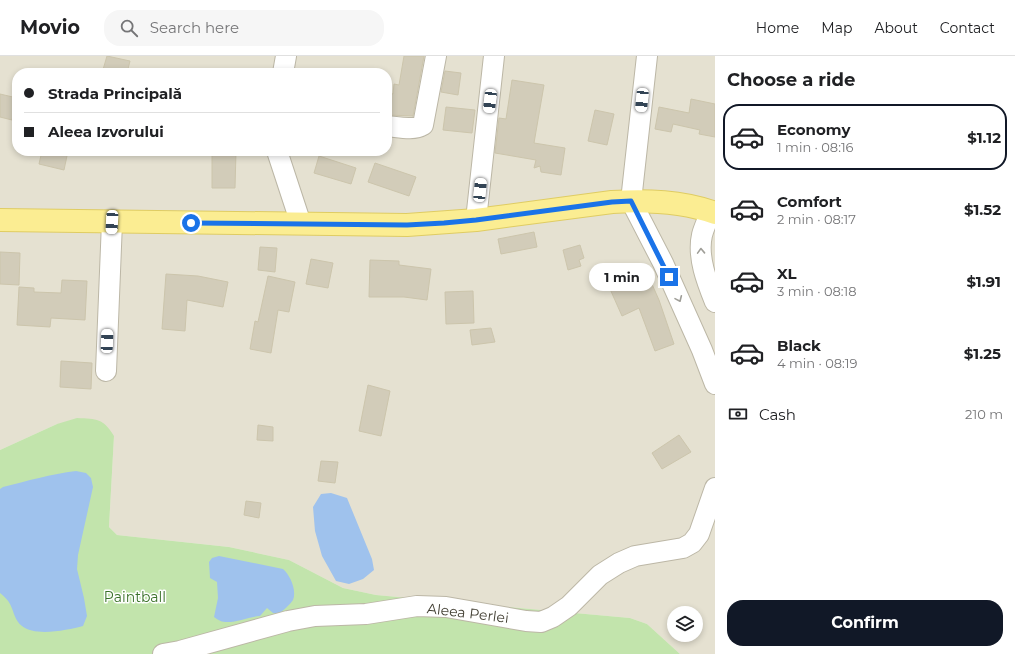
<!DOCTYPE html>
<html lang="en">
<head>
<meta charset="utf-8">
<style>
	body { margin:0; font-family:Montserrat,sans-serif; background:#f6f6f6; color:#202124; height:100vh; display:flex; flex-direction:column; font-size:15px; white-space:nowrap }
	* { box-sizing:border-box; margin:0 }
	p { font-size:13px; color:#757577 }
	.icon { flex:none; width:22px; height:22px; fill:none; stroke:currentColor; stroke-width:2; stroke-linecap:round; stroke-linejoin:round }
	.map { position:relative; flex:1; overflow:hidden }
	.details { display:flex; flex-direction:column; background:#fff; width:300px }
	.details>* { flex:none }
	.guide { position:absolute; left:12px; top:12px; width:380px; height:88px; border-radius:16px; box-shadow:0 2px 6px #0003; display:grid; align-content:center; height:88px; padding:0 12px; background:#fff }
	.tools { position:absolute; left:667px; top:550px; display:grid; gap:8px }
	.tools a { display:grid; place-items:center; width:36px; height:36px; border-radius:50%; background:#fff; box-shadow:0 2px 6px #0003; font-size:20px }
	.end { position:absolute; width:18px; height:18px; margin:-9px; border:5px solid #1a73e8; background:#fff; box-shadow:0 0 0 2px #fff }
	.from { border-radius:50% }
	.bubble { position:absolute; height:28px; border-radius:14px; background:#fff; box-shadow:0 2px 6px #0003; font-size:13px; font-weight:700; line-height:28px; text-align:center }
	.car { position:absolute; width:12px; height:24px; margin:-12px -6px; border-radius:5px; box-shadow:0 0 3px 1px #0007; background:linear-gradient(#fff 24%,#345 0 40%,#fff 0 76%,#345 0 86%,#fff 0) }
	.guide b { display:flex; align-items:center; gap:14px; height:38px; font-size:15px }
	.guide b+b { border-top:1px solid #e0e0e0 }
	.guide i { width:10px; height:10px; background:#202124 }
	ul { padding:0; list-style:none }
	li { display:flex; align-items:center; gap:12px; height:66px; margin:0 8px 6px; padding:0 4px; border:2px solid transparent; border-radius:16px }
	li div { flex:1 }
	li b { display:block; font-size:15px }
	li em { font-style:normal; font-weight:700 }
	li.current { border-color:#111827 }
	li>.icon { width:36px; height:36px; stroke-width:1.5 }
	h2 { padding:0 12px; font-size:18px; line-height:48px }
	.pay { display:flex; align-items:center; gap:10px; height:44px; padding:0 12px; font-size:15px }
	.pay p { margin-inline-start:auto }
	.cta { display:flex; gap:8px; margin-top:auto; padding:8px 12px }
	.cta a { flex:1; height:46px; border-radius:16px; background:#111827; color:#fff; font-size:16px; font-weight:700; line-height:46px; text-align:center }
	header { display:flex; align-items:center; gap:24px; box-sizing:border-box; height:56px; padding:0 20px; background:#fff; border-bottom:1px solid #e0e0e0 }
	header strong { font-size:19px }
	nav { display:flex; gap:22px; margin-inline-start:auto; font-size:14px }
	.search { width:280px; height:36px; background:#f6f6f6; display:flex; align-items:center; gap:10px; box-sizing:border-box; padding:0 14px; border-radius:16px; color:#757577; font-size:15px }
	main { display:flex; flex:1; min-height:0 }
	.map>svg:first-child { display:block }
	.residential { fill:#e5e1d1; fill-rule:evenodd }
	.green { fill:#c2e4ac }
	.water { fill:#9fc2ed }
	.building { fill:#d2ccb9; stroke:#ccc5ac }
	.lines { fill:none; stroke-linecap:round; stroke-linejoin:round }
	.street-casing { stroke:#bcb7a6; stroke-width:22 }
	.primary-casing { stroke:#dfcc63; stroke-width:24 }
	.street { stroke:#fff; stroke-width:20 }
	.primary { stroke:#fbed92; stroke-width:22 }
	.oneway { stroke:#a09f99 }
	.route { stroke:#1a73e8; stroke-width:5 }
	.labels { text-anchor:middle; stroke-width:3; stroke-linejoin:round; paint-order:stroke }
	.park-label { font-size:14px; fill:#3a7129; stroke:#fff }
	.street-label { font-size:14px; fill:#423f33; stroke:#fff }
</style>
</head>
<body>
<header>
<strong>Movio</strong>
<div class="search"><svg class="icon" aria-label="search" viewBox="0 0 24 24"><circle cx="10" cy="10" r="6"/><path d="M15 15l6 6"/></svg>Search here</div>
<nav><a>Home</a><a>Map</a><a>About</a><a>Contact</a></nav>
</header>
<main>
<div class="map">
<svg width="715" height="598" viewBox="0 0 715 598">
	<rect width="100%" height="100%" fill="#f1efe3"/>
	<path class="residential" d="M0,0H715V598H680L647,568L630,562L376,539L343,532L289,504L229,491L117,479L109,471L114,380L57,368L0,394ZM17,17H387V95H17ZM674,557H696V579H674Z"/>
	<path class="green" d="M77,362C97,363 103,362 114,380L109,471L117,479L229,491L289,504L343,532L376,539L630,562L647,568L680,598H0V394L57,368Z"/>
	<path class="water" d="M76,415L86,417L91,422L93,431L78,499L77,513L84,542L87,560L83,570C68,574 35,581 22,570C15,565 14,556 10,548C8,544 4,540 0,537V433L3,431C27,425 51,418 76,415Z
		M331,437L347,442L372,503L374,514L363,523L349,528L336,525L322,500L315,475L313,451L321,438Z
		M219,500L283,513C290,519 297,534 293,544C290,549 283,554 279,558L273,557L267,552L260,560C248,561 236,567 225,566C221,566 217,563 214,561L218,542L217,526L210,522L209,506L212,502Z"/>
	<path class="building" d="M107,0L130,5L127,17H102Z
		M404,0H424L413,60L387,59V37L393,38L394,28L399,29Z
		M445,15L461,17L458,39L441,36Z
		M512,24L544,29L534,87L565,92L561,119L541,116L540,110L534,112L536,104L495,97L499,62L506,63Z
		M0,38L17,42L12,64L0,61Z
		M691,43L715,48V81L699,78L700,74L673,68L671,76L655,73L659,51L689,57Z
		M446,51L475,54L472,77L443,74Z
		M595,54L614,58L607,89L588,85Z
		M42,95H68L64,114L39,108Z
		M212,95H236L235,132H212Z
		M319,100L356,112L351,128L314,117Z
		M375,107L416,121L409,140L368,126Z
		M534,176L537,191L501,198L498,183Z
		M580,189L584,202L579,204L581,210L568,214L563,194Z
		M260,191L277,192L275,216L258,214Z
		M0,196L20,197L19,229L0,228Z
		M311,203L333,207L328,232L306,228Z
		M370,204L399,205V209L431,213L427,244L404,241H369Z
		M647,217L659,244L674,288L655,295L639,252L622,260L610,233Z
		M166,218L198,220L228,226L223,251L187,244L185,275L162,273Z
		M268,220L295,226L289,256L278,254L271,297L250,293L255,265L258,266Z
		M62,224L87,225L85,264L51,262L50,271L17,269L19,231L34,232V236L61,237Z
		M473,235L474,267L446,268L445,236Z
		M491,272L495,286L472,289L470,274Z
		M61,305L92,307L91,333L60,331Z
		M368,329L390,335L381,380L359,375Z
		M258,369L273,371V385L257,384Z
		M679,379L691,396L662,413L652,397Z
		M321,405L338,406L335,427L318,425Z
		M246,445L261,447L259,462L244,459Z"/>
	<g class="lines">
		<defs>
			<path id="street" d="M647,0L631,145L663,207L702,294L715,328
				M283,17L286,0
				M387,70C399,71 413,75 423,69L436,0
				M277,95L301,168
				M711,156C708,163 704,171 702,179C697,201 707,226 715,246
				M476,164L494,0
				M106,315L112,166
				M163,598L180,595L288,565L315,560L366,558L417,550L446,551L526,565L541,566L553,561L569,550L600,519L619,507L635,500L683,492L692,487L699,478L715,432"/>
			<path id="primary" d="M0,164L407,169L476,164L612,146C647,144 682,145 715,157"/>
		</defs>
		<use href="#street" class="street-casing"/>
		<use href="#primary" class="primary-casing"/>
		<use href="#street" class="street"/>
		<use href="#primary" class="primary"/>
	</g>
	<defs><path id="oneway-chevron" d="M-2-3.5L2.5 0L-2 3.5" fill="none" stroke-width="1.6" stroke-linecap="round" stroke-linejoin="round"/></defs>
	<g class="oneway">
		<use href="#oneway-chevron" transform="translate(701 195) rotate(-92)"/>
		<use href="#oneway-chevron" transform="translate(679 243) rotate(66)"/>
	</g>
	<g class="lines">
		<path class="route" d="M191,167L407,169L444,167L476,164L612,146L631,145L669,221"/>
	</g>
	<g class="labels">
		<g class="park-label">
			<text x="135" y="546">Paintball</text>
		</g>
		<g class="street-label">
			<text transform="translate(468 557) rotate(7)" y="5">Aleea Perlei</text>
		</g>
	</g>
</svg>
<div class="tools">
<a><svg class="icon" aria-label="layers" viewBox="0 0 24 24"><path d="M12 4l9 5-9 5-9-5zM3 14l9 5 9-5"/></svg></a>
</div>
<i class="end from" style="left:191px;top:167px"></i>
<i class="end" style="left:669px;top:221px"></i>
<div class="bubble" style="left:589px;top:207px;width:66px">1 min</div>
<i class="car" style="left:642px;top:44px;rotate:186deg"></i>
<i class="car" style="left:490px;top:45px;rotate:187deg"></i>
<i class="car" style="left:480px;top:134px;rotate:6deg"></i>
<i class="car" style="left:112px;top:166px;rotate:183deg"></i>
<i class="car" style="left:107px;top:285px;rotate:2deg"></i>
<div class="guide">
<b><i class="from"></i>Strada Principală</b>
<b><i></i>Aleea Izvorului</b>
</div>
</div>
<section class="details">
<h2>Choose a ride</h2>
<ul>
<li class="current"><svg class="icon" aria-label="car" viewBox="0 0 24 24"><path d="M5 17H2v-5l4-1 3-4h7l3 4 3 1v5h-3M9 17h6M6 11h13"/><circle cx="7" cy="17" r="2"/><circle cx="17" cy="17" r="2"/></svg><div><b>Economy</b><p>1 min · 08:16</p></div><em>$1.12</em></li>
<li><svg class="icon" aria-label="car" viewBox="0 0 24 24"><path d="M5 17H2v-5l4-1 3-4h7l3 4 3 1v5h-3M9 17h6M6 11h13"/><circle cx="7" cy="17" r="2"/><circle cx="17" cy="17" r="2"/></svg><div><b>Comfort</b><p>2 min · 08:17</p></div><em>$1.52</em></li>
<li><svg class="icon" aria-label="car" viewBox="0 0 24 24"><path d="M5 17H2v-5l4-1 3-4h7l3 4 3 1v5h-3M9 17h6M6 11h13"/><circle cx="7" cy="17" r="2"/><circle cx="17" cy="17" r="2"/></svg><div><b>XL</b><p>3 min · 08:18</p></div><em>$1.91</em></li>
<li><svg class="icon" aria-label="car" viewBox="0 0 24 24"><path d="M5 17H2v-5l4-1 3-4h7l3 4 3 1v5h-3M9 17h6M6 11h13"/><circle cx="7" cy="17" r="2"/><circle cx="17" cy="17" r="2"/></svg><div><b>Black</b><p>4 min · 08:19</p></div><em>$1.25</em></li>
</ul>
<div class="pay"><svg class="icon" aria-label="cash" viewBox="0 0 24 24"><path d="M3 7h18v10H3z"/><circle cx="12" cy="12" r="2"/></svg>Cash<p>210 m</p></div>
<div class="cta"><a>Confirm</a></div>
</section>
</main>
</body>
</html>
